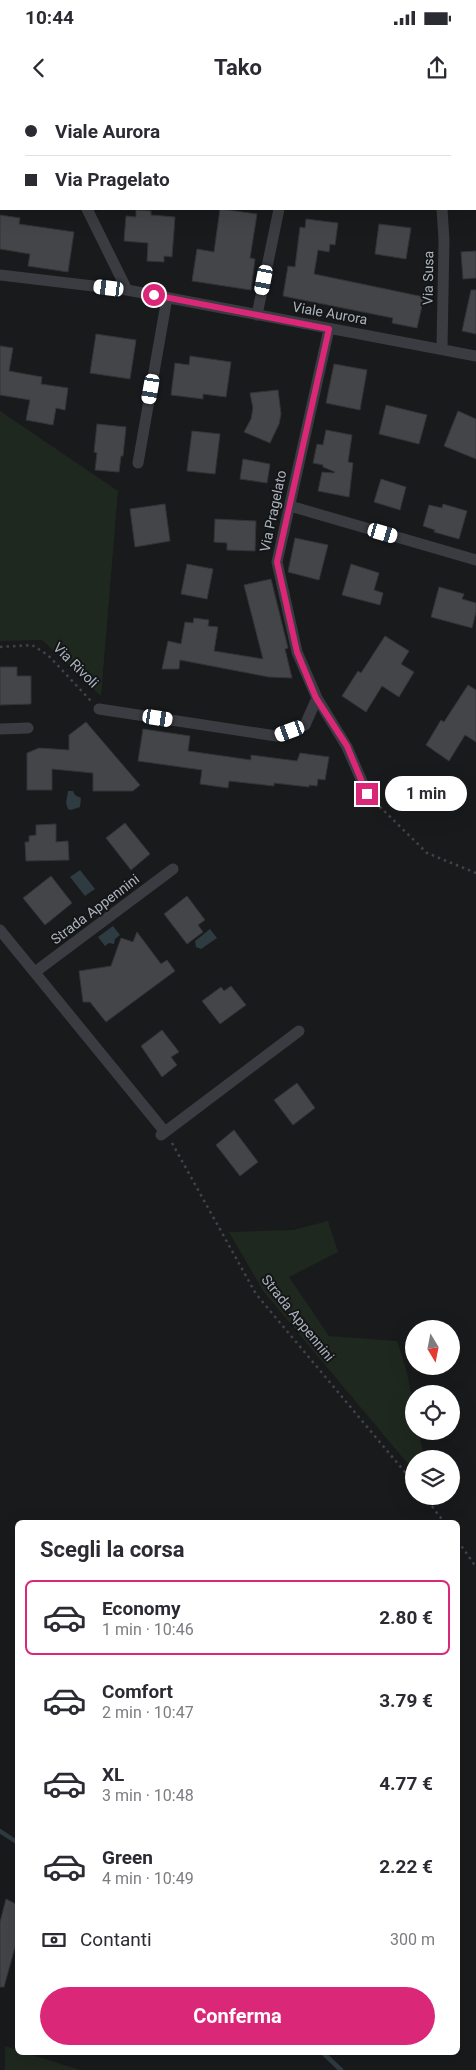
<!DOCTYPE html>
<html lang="it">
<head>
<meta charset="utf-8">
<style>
	body { margin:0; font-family:Roboto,sans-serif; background:#f7f7f7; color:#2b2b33; height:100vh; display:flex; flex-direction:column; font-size:19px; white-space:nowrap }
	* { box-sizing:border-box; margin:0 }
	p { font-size:16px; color:#7c7c81 }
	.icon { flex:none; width:28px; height:28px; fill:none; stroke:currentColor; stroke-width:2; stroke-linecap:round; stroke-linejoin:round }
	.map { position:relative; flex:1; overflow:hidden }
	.panel { position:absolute; left:15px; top:1420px; width:445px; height:535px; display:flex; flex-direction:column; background:#fff; border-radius:8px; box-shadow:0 5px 20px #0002 }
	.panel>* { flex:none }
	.hud { position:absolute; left:0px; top:0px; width:476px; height:110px; box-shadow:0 5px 20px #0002; display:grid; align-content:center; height:110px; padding:0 25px; background:#fff }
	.needle { width:32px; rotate:170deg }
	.tools { position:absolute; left:405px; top:1220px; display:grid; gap:10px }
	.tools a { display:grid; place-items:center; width:55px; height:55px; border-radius:50%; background:#fff; box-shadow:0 5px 20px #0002; font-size:25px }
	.end { position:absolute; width:22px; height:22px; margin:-11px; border:6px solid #db2777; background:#fff; box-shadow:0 0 0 2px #fff }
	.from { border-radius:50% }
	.bubble { position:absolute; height:35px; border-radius:18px; background:#fff; box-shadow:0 5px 20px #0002; font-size:16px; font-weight:700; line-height:35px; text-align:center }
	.car { position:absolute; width:15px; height:30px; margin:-15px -8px; border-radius:6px; box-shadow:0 0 4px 1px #0007; background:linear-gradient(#fff 24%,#345 0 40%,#fff 0 76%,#345 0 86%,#fff 0) }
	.hud b { display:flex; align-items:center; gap:18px; height:48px; font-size:19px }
	.hud b+b { border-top:1px solid #e1e1e2 }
	.hud i { width:12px; height:12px; background:#2b2b33 }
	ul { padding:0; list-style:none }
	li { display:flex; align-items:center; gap:15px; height:75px; margin:0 10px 8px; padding:0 15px; border:2px solid transparent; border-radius:8px }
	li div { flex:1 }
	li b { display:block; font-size:19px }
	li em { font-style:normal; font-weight:700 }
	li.on { border-color:#db2777 }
	li>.icon { width:45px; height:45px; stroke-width:1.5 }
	h2 { padding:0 25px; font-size:22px; line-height:60px }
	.pay { display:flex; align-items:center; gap:12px; height:55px; padding:0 25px; font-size:19px }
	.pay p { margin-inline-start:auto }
	.action { display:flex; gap:10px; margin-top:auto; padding:10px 25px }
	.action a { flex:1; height:58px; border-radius:30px; background:#db2777; color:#fff; font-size:20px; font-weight:700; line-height:58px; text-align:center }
	.status { display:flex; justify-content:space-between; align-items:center; height:35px; padding:0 25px; background:#fff; direction:ltr }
	.status svg { height:14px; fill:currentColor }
	header { display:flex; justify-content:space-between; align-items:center; height:65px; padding:0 25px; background:#fff; font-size:22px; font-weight:700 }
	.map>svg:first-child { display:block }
	.green { fill:#1f281f }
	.water { fill:#2e3b41 }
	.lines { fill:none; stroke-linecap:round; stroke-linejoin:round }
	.stream { stroke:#2e3b41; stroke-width:4.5 }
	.building { fill:#434549; stroke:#333438 }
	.path { stroke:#404348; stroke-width:2.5; stroke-dasharray:2.5 4; stroke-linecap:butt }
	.street { stroke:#3a3c41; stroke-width:11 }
	.route { stroke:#db2777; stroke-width:6 }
	.labels { text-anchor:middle; stroke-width:4; stroke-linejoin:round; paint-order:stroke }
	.street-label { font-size:14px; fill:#abb3bc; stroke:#141517 }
</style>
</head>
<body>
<div class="status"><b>10:44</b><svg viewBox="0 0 49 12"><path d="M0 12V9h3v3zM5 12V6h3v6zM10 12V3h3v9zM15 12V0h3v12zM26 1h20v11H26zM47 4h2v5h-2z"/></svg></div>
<header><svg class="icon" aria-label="back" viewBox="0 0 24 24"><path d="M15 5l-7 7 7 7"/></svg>Tako<svg class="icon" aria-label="share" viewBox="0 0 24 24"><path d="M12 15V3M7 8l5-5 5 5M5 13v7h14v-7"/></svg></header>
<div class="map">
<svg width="476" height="1970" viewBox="0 0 476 1970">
	<rect width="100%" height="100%" fill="#191a1c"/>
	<path class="green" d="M0,311L118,391L101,596L42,540L0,541Z
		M328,1121L338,1152L289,1177L329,1236L397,1241C408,1271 414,1299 414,1331H419L424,1359H414V1371L264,1192L229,1132L293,1130Z
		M5,1946L17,1950L18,1952L26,1953L80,1970H5Z"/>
	<path class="water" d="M68,691H73L75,695L81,698L80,707L71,710L68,709L66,703Z
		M80,770L95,789L85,796L70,777Z
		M113,826L120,835L115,839L114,844L109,843L105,846L98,837Z
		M210,829L217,838L201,849L196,847L195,841Z"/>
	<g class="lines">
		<path class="stream" d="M0,1731L18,1743
			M322,1952L341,1970"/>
	</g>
	<path class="building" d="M220,109L257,114L250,158L255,159L251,190L192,181L197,149L214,152Z
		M136,110L151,111V115L175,117L172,157L164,156V162L147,161L148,143L124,141L126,116L136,117Z
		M0,115L20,118L19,124L74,132L68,172L28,166L30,154L0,149Z
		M306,119L338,123L335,145L330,144L329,152L318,150L314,174L424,197L417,228L392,223L393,218L283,196L288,166L295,167L300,127L305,128Z
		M379,124L411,128L406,159L375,154Z
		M476,151V178L463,179L461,152Z
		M471,190H476V234L462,231Z
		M96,234L136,240L130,279L90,273Z
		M0,246L13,248L9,271L42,277L41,284L68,288L65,310L56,308L53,325L26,320L30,300L0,295Z
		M190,256L231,262L226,297L203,294V299L171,295L175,263L189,265Z
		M334,264L367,270L360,310L326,303Z
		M278,290L281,314L279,324L270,343L244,332L251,319L253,308L250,293Z
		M386,305L427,315L419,344L379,334Z
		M458,311L476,319V359L444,346Z
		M97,324L126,327L123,356H121L119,372L95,370L97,353L94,352Z
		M326,330L352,335L348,362L353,363L349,397L318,391L322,372L334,373L335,372L323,367V365L313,363L317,344L323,345Z
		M192,331L220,334L215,374L187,371Z
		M243,359L270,364L267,383L240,379Z
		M381,379L406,387L400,410L374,402Z
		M165,404L170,441L135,447L130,409Z
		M443,404L467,411L459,439L434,432L435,430L423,426L429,405L442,408Z
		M215,419L256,421L255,451L227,450V443L214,442Z
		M295,438L328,445L319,480L288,472Z
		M187,464L213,469L207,499L181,494Z
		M351,464L379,473L374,490L383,493L380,505L342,495Z
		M271,479L288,548L285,549L292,578L269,577L180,560L179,569H162L168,541L181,544L185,522L193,523L194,518L209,520L208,526L218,527L214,551L263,559L244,485Z
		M439,487L464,494L462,499L476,503V512L472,528L431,517Z
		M385,536L409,551L401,564L414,572L399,597L382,586L366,612L342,596L358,571L361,573Z
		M0,567H17V576H31V604L0,605Z
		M468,585L476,590V642L465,635L449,661L426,645L441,620L444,622Z
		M86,622L140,685L133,691H93V673L52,669V690H27V653L39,648L69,650V635Z
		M143,629L190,636L188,651L251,660V655L297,661L300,653L329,657L325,680L318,679L317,686L309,685V687L274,683V686L229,681L228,688L200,684L202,670L138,661Z
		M125,723L150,754L131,770L106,738Z
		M56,724V742L68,741L69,760L26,761L25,742H29V736L36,735V725Z
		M51,776L72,803L45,825L23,798Z
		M187,796L205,820L198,825L203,832L187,844L164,814Z
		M137,832L161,864L167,860L175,871L106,922L90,902H83L79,871L111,866L121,838L133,842Z
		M231,886L246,905L220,924L202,901L221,887L224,891Z
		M162,930L179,952L171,957L177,965L162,977L141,946Z
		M297,983L315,1008L293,1025L274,1000Z
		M234,1030L258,1062L240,1076L216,1045Z
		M6,1799L18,1805V1836L4,1887H0V1822Z"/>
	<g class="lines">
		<path class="path" d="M0,547L32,545L48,555L91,601
			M375,702L427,753L476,773
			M172,1043L256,1194L414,1383
			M424,1396L444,1422
			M458,1441L476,1467"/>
		<path class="street" d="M436,0V1
			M0,23L1,24
			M87,109L127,190
			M442,109L444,140L442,248
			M0,175L127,190L476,256
			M257,215L279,109
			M138,363L167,198
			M290,406L476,460
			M317,598L347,647L367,693
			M99,609L276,636L305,625L317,598L297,552L277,462L329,229
			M0,629L28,628
			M0,830L165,1032
			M35,872L173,769
			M161,1035L299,931"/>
	</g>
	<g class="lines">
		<path class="route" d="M154,195L329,229L277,462L297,552L316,598L347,646L367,694"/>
	</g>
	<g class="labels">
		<g class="street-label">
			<text transform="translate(428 178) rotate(-89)" y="5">Via Susa</text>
			<text transform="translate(330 213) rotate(10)" y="5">Viale Aurora</text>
			<text transform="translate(273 411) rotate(-78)" y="5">Via Pragelato</text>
			<text transform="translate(76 565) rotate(45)" y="5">Via Rivoli</text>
			<text transform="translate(95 809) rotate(-37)" y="5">Strada Appennini</text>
			<text transform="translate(298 1218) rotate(51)" y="5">Strada Appennini</text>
		</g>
	</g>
</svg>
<div class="tools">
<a><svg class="needle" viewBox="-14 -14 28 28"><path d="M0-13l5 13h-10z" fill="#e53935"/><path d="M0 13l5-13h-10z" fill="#7c7c81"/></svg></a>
<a><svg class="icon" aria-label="locate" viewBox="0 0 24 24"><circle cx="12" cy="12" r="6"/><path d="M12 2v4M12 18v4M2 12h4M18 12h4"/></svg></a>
<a><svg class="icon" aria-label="layers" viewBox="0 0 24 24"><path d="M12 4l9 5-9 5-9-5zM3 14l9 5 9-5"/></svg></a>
</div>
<i class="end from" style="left:154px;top:195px"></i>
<i class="end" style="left:367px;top:694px"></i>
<div class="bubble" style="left:385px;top:676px;width:82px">1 min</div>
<i class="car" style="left:264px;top:180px;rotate:191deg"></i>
<i class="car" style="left:109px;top:188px;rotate:277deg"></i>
<i class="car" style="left:151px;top:289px;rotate:190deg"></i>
<i class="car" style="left:383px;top:433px;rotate:106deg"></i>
<i class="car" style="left:158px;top:618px;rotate:99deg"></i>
<i class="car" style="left:290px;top:631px;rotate:250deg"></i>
<div class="hud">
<b><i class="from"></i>Viale Aurora</b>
<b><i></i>Via Pragelato</b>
</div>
<section class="panel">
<h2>Scegli la corsa</h2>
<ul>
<li class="on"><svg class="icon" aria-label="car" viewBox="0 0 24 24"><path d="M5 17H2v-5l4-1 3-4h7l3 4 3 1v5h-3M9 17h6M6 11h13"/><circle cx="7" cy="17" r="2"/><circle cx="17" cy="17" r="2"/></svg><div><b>Economy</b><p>1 min · 10:46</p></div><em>2.80 €</em></li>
<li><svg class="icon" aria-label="car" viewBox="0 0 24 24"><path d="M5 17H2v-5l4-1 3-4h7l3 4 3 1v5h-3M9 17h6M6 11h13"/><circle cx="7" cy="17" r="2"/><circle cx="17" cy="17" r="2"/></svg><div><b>Comfort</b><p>2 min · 10:47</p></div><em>3.79 €</em></li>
<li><svg class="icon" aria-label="car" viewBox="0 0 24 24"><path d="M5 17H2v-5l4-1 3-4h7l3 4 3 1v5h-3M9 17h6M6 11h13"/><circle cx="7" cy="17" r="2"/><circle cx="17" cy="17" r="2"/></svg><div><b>XL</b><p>3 min · 10:48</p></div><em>4.77 €</em></li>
<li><svg class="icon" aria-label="car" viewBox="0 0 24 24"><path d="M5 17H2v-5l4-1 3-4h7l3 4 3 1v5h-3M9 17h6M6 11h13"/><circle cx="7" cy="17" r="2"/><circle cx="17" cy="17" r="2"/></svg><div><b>Green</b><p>4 min · 10:49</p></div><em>2.22 €</em></li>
</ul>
<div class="pay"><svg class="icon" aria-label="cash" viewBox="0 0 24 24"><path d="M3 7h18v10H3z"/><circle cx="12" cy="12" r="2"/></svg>Contanti<p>300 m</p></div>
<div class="action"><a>Conferma</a></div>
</section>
</div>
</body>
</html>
